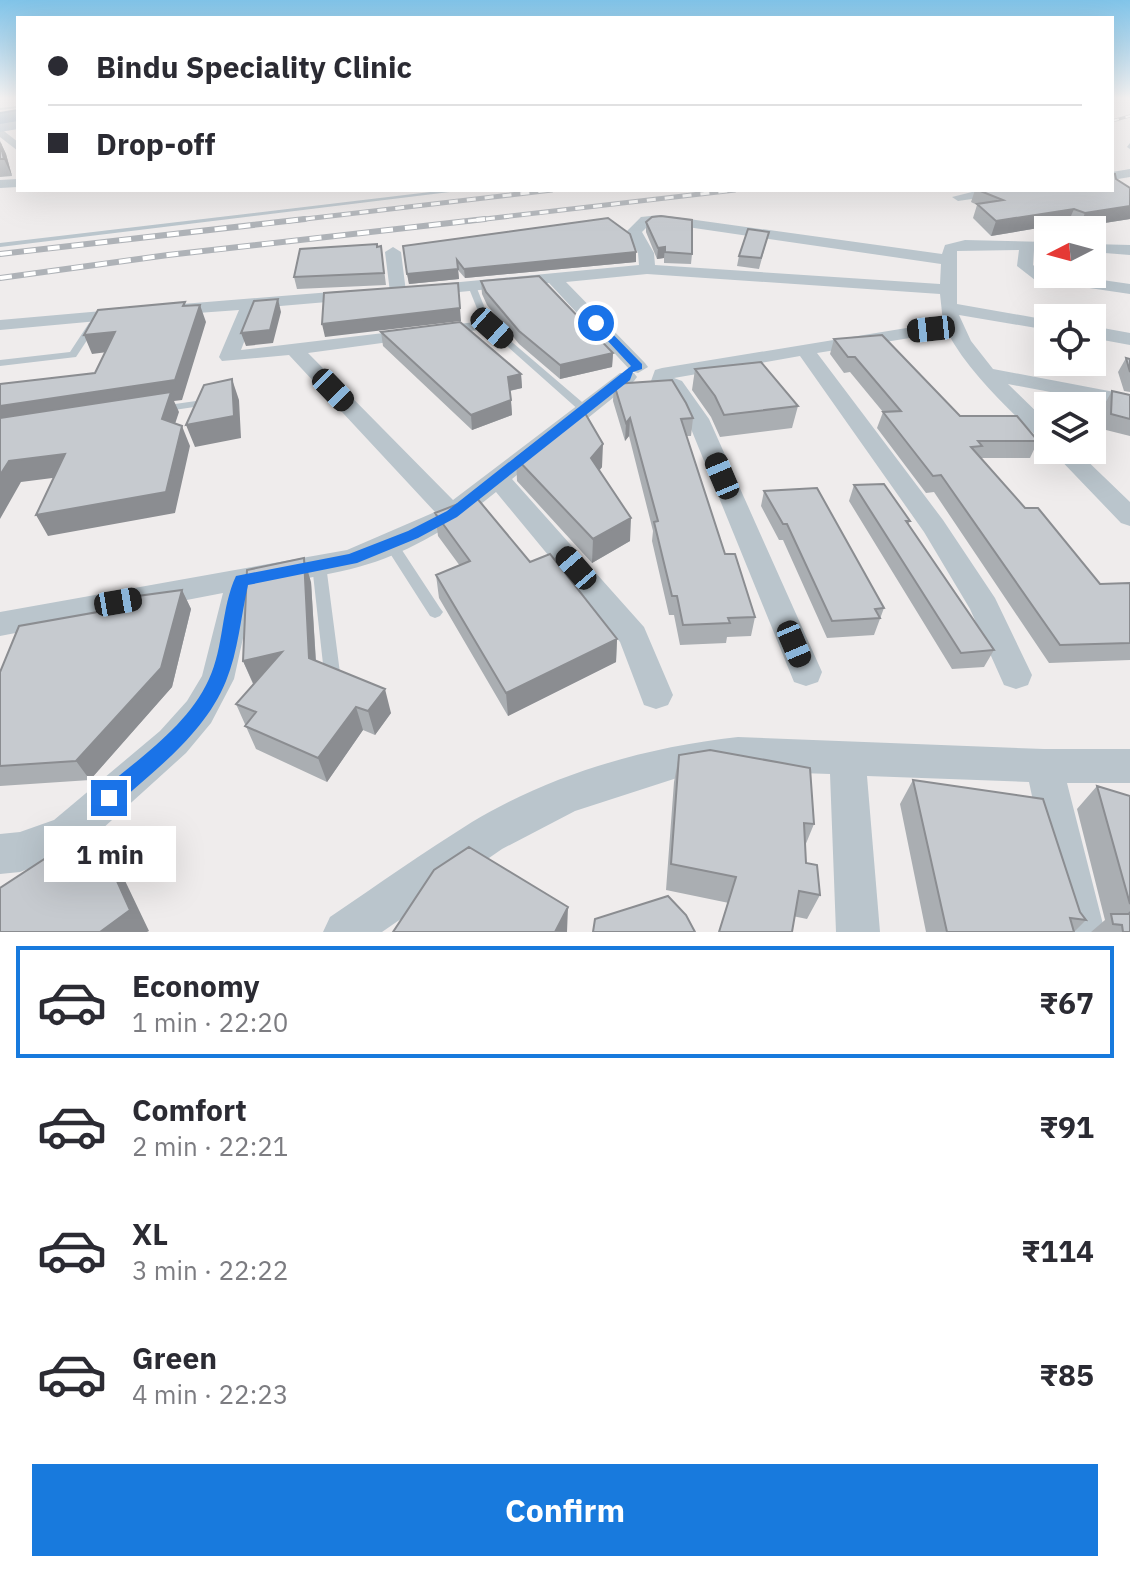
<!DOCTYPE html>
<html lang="en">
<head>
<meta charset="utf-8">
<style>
	body { margin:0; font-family:"IBM Plex Sans",sans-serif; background:#f7f7f7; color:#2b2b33; height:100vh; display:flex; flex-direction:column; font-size:30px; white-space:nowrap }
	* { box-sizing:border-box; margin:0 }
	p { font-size:26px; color:#7c7c81 }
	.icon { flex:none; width:44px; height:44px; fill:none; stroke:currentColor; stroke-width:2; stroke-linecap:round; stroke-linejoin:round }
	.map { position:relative; height:932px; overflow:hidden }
	.panel { display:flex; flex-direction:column; background:#fff; flex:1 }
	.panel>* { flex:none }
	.top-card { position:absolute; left:16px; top:16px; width:1098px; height:176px; border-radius:0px; box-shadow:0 8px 32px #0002; display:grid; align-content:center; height:176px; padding:0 32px; background:#fff }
	.needle { width:52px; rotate:264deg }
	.buttons { position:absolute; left:1034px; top:216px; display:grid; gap:16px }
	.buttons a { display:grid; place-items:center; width:72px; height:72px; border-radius:0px; background:#fff; box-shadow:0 8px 32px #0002; font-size:40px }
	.end { position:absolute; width:36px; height:36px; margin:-18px; border:10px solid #1a73e8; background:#fff; box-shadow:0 0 0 4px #fff }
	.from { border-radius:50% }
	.bubble { position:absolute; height:56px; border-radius:0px; background:#fff; box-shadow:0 8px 32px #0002; font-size:26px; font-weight:800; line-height:56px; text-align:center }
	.car { position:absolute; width:24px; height:48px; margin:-24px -12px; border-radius:10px; box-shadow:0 0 6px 2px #0007; background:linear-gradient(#222 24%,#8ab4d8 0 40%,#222 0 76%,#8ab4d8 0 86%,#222 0) }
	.top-card b { display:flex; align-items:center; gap:28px; height:76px; font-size:30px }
	.top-card b+b { border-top:2px solid #e1e1e2 }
	.top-card i { width:20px; height:20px; background:#2b2b33 }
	ul { padding:14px 0 0; list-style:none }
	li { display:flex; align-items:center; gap:24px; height:112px; margin:0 16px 12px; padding:0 16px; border:4px solid transparent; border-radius:0px }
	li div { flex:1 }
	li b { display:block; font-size:30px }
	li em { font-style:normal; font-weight:800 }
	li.active { border-color:#187add }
	li>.icon { width:72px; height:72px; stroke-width:1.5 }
	.primary-button { display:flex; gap:16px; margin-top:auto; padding:16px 32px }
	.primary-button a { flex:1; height:92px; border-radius:0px; background:#187add; color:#fff; font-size:32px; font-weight:800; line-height:92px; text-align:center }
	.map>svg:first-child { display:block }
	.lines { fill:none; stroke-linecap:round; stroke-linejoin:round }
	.highway-casing { stroke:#6f8da8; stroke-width:4 }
	.lane { fill:#bac5cc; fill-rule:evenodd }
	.street { fill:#bac5cc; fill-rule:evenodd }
	.primary { fill:#abbecc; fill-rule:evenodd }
	.highway { fill:#83a2bc; fill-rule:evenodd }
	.rail-far2-casing { stroke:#aeb2b7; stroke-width:3 }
	.rail-far1-casing { stroke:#aeb2b7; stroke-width:5 }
	.rail-casing { stroke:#aeb2b7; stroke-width:6 }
	.rail-far2 { stroke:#fff; stroke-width:2; stroke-dasharray:7; stroke-linecap:butt }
	.rail-far1 { stroke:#fff; stroke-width:3; stroke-dasharray:9; stroke-linecap:butt }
	.rail { stroke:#fff; stroke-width:4; stroke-dasharray:12; stroke-linecap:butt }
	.wall { fill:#aaaeb2 }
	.shaded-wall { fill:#8b8d91 }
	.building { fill:#c6cacf; stroke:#8b8d91; stroke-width:2 }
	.route { fill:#1a73e8 }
</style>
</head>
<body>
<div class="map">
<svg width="1130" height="932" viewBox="0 0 1130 932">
	<rect width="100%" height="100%" fill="#efecec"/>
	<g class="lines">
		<defs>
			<path id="highway" d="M18,111V121L0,124V114Z"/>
		</defs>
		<use href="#highway" class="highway-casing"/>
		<path class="lane" d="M18,106V108L0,110V108Z
			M1130,143V149L1127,147Z
			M447,190H466L0,247V243Z
			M469,284L476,286L486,311L493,320L492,322H486L478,311L468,286Z
			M92,322L97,325L76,357L0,366V360L70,352L89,323Z
			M492,325L589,408L590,410L589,412H581L489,330L487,328Z
			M210,399L215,402L214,404L161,412L156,409L161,406Z
			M391,539L396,541L440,608L443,612L440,616L435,618L430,616L384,544L386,541Z
			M319,560L324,561L326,565L340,673L338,678L332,680L326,678L324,673L312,565L314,561Z"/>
		<path class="street" d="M0,128L18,142V151L0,137Z
			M1130,169V177L1112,180V172Z
			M18,179V187L0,188V180Z
			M980,190H1012L1006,194L958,201L952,197Z
			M660,215L942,254L945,245L965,240L1048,242V250H1034L1033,265L1040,271L1130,284V294L1035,280L1017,266L1019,250L957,251V304L1048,320V330L959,315L971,341L993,369L1130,395V407L1008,384L1048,423V442L1040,440C1006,406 970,374 947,332L817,353L943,520L995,598L1032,675L1028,685L1016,689L1004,685L970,609L924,532L800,356L674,378L682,381L709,419L822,672L818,682L806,686L794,682L687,419L668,389L654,385L651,381L655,370L662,368L943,322L940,294L647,274L566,282L645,363L648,367L638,373L631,371L549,283L429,295L421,290L429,285L639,265L638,253L627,231L641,217ZM660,223L941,264L940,284L655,265L654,253L642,232L650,224Z
			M1092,244L1130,245V255L1092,252Z
			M393,247L401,252L406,292L398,297L390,292L385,252Z
			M356,290L364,295L362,299L257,308L241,350L484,321L487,325L478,330L308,353L453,500L620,373H634L637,377L634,381L512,479L644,627L673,695L668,705L656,709L644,705L620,642L496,492C454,526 404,556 351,569C319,577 286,581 254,588L234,679L211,723L186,753L80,849L20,872L0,874V834L20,832L54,820L160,731L187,701L202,676L223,593L0,636V612L347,550L435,512L289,355L222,361L219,357L239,310L170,315L161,310L170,305Z
			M125,309L131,310L134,314L131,318L0,330V320Z
			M1092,326L1130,333V345L1092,338Z
			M1051,450H1076L1130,502V526L1121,523Z
			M738,737L1044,749H1130V783H1067L1105,932H1061L1029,782L867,776L880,932H836L830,774L738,771L680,777L575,811L502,849L382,932H323L330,917C377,885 424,852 472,822C552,774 646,747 738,737Z"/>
		<path class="primary" d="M18,119V129L0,132V122Z"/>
		<use href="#highway" class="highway"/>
		<defs>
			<path id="rail-far2" d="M1112,121L1130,116"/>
			<path id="rail-far1" d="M288,221L552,190
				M468,221L735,190"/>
			<path id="rail" d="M0,254L305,219
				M0,278L168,255L485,219"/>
		</defs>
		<use href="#rail-far2" class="rail-far2-casing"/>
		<use href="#rail-far1" class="rail-far1-casing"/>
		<use href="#rail" class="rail-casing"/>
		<use href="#rail-far2" class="rail-far2"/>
		<use href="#rail-far1" class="rail-far1"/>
		<use href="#rail" class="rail"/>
	</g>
	<path class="wall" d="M0,141L6,154L12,176L0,177Z
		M1116,179L1129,188L1130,187V219L1079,227L1068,223L991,236L973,218L977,205L971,202L975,190H1112Z
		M646,222L692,254L691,264L664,263V258L657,259L646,232Z
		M769,232L759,269L737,266L739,256Z
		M381,246L386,285L297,289L294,277Z
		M403,246L636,262L465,278L458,270L459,279L409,284Z
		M481,281L613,353L612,367L560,379L519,344L487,305L482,294Z
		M381,332L521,374L522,388L510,391L512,415L472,430L383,346Z
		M834,339L960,416L1038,441L1030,458H981L1025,508L1100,584L1130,583V660L1049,663L934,492L926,493L877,428L883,412L850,372L844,373L830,354Z
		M1126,358L1130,359V392L1124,391L1118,372Z
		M695,369L798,406L792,428L720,437L711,417L692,390Z
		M614,384L693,418L691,436H686L725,554L755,617L751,636L727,637L726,643L680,645L674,615H669L652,541L653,531L629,436L625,441L613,401Z
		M1112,391L1130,395V436L1102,429L1104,405Z
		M516,458L602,467L599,471L630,541L592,563L517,481Z
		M854,485L910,521L908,525L994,650L984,667L952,669L849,501Z
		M764,491L884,608L874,635L827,638L783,540H779L761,506Z
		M435,513L530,562L617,639L616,662L508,716L439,598L436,575L460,566L438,536Z
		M311,582L316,661L391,713L375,735L363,730L327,782L256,749L236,704L253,684L243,661Z
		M182,590L191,609L172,687L90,780L0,786V672L120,608Z
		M679,755L814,824L805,846L806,863L820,895L807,919L666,890L674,782Z
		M913,780L1080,912L1086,920L1074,932H926L900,804Z
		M1097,786L1130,796V932H1091L1105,920L1077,809Z"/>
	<path class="shaded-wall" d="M0,141L6,154L12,176L4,159Z
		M1130,206V219L1079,227L1085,213Z
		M1074,209L1068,223L991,236L996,221Z
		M665,247L664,258L657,259L658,248Z
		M636,252V262L465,278L464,269Z
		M458,269L459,279L409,284L407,274Z
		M458,283L461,321L325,337L322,324Z
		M278,299L281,312L273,343L246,346L241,333Z
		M200,305L206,322L182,400L174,401L179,412L170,439L0,428V406L175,380Z
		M115,332L123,350L92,354L84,335Z
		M613,353L612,367L560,379V365Z
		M521,374L522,388L508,391V377Z
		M232,379L239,400L241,438L195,447L186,425Z
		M511,400L512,415L472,430L471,415Z
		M630,418L629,436L625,441L626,423Z
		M182,426L190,446L175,513L48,536L36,515Z
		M603,444L602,467L590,481L591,458Z
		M65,454L76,475L21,482L0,519V475L9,461Z
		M631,518L630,541L592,563L593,539Z
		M304,558L311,582L317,682L309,658Z
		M182,590L191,609L172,687L90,780L76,761Z
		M617,639L616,662L508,716L506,693Z
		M282,652L254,685L243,661Z
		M385,689L391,713L375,735L368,711Z
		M356,707L363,730L327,782L318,758Z
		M100,843L118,866L149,931L147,932H100Z
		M568,907L567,932H555Z"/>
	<path class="building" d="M0,143L4,159H0Z
		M1112,174H1115L1116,179L1130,188V206L1085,213L1074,209L996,221L977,204L1003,200L978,190H1112Z
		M661,216L692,220V254L665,252V247L658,248L646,222L652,217Z
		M608,218L630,234L636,252L464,269L457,260L458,269L407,274L403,246Z
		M748,229L769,232L761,258L739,256Z
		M377,244V247L381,246L384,273L294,277L300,249Z
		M539,276L613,353L560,365L519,331L486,292L481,281Z
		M458,283L460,308L322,324L324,293Z
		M278,299L270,330L241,333L254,301Z
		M185,302L183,306L200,305L175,380L0,406V384L95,373L115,332L84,335L98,310Z
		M460,322L521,374L508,377L511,400L471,415L381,332Z
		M882,335L960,416H1017L1038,441H978L982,446L971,447L1025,508H1038L1100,584L1130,583V643L1060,645L941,475L933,476L883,412L901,411L855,357H848L834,339Z
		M1126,358L1130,359V372Z
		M761,362L798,406L724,415L715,396L695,369Z
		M232,379L234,416L186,425L204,385Z
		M672,380L686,403L693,418L681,419L725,554H735L755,617L728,618L730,623L683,625L677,596H672L654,522L658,521L630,418L626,423L614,384Z
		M1112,391L1130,395V419L1111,414Z
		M171,392L162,419L182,426L166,492L36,515L65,454L9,461L0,475V418Z
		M582,408L603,444L591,458L631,518L593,539L516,458Z
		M884,484L910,521H906L994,650L961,653L854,485Z
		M817,488L884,608L875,609L880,618L832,621L787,524H783L764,491Z
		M476,497L530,562L550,554L617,639L506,693L436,575L470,561L435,513Z
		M304,558L309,658L385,689L368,711L356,707L318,758L245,726L256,712L236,704L282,652L243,661L247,570Z
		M182,590L161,668L76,761L0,766V672L19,626L120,608L123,598Z
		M710,750L810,768L814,824L804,823L806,863L817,865L820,895L799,891L792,932H719L736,877L671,864L679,755Z
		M913,780L1043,799L1080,912L1086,920L1070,918L1074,932H947Z
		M1097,786L1130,796V904Z
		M100,843L130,910L100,932H0V888L49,856L51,860L71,847L77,859Z
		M469,847L568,907L555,932H393L434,870Z
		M668,896L686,915L695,932H593L595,919Z
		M1130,912V932H1123L1122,925L1113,924L1111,914H1129Z"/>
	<linearGradient id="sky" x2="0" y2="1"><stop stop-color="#81c4e9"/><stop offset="0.43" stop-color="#f8f6f6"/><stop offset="1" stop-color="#f8f6f6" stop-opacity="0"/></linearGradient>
	<rect width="1130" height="228" fill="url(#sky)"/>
	<path class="route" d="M593,321H600L642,364V369L633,372L630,380L457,517L418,538L357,563L248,585C241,616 238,652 226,681C205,733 156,769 116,805L109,808L101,805L98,798L101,791C139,758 188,726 209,679C224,647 221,608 236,576L349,554L408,531L447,511L631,366L593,325Z"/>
</svg>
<div class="buttons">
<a><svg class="needle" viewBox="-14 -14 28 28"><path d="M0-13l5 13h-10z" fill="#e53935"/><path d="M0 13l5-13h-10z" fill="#7c7c81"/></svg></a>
<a><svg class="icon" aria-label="locate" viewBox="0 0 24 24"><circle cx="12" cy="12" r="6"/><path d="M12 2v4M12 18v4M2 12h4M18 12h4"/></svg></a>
<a><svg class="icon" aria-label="layers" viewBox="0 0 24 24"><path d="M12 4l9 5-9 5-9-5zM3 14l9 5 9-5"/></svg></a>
</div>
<i class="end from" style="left:596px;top:323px"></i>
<i class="end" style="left:109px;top:798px"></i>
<div class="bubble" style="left:44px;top:826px;width:132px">1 min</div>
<i class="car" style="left:492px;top:328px;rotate:132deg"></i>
<i class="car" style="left:931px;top:329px;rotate:264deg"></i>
<i class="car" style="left:333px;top:390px;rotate:136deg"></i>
<i class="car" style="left:722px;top:476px;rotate:337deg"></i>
<i class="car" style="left:576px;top:568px;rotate:319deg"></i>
<i class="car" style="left:118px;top:602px;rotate:80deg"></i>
<i class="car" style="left:794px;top:644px;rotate:157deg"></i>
<div class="top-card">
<b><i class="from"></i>Bindu Speciality Clinic</b>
<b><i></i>Drop-off</b>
</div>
</div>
<section class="panel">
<ul>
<li class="active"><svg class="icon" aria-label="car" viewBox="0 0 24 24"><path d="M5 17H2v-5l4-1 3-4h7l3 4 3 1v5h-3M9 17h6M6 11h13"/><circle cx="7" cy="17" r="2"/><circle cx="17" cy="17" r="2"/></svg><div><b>Economy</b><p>1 min · 22:20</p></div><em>₹67</em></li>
<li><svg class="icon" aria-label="car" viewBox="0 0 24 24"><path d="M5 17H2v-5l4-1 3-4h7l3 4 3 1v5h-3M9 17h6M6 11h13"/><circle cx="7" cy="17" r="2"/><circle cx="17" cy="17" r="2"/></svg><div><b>Comfort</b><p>2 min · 22:21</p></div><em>₹91</em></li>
<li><svg class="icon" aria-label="car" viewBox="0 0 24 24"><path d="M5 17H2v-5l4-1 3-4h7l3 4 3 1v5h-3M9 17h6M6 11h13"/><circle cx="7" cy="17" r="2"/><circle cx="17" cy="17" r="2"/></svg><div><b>XL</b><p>3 min · 22:22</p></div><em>₹114</em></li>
<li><svg class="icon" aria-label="car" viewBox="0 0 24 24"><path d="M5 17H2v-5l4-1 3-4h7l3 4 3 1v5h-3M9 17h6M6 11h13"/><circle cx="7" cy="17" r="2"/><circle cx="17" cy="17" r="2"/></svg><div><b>Green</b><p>4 min · 22:23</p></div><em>₹85</em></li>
</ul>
<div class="primary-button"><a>Confirm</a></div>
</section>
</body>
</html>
